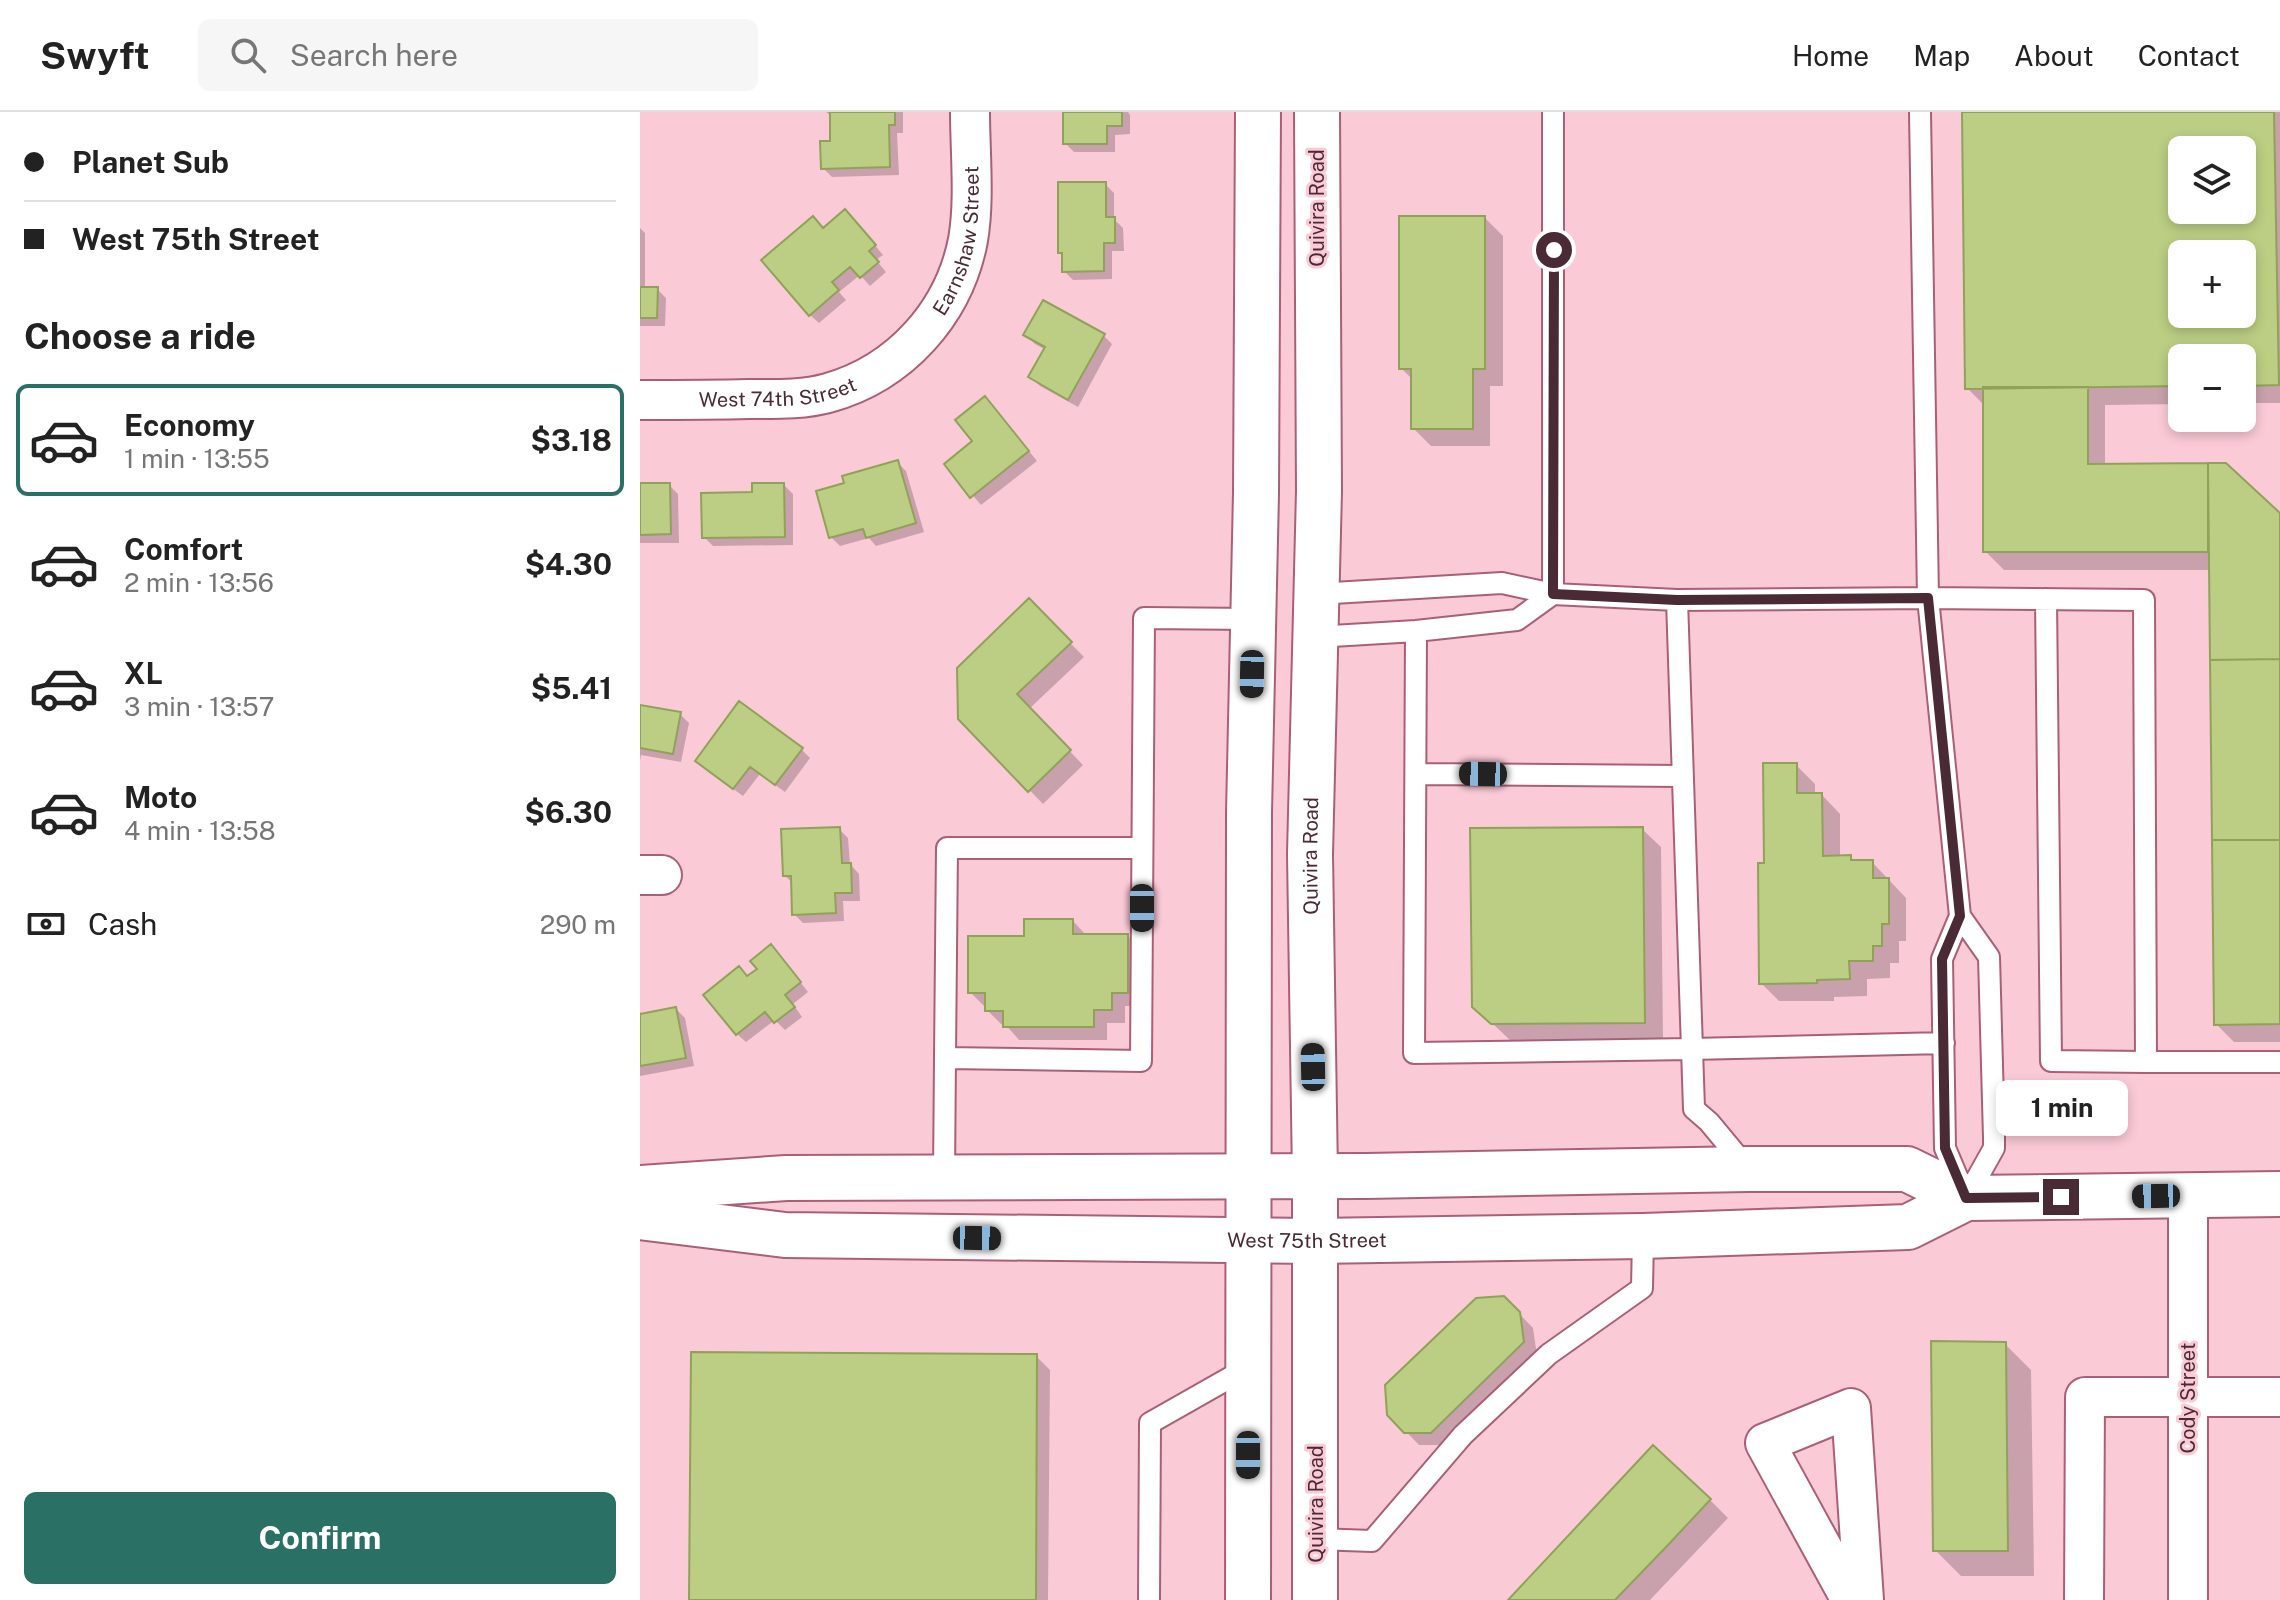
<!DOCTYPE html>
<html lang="en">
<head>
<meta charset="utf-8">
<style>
	body { margin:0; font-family:"Public Sans",sans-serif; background:#f6f6f6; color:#222; height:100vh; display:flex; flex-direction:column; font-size:30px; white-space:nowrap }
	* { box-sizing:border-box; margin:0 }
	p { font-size:26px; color:#767676 }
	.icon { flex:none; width:44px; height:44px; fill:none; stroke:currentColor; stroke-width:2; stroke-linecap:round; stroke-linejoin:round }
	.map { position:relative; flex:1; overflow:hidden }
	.drawer { display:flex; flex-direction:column; background:#fff; width:640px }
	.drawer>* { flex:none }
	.guide { display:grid; align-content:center; height:176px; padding:0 24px; background:#fff }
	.buttons { position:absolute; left:1528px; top:24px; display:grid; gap:16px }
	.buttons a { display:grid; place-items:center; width:88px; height:88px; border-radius:12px; background:#fff; box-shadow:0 4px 12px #0003; font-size:40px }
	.end { position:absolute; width:36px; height:36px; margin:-18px; border:10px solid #4a2a34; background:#fff; box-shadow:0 0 0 4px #fff }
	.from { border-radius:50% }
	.bubble { position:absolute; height:56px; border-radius:12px; background:#fff; box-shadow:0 4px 12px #0003; font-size:26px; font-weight:700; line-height:56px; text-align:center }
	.car { position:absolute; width:24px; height:48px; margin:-24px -12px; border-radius:10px; box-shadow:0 0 6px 2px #0007; background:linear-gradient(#222 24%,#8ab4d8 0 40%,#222 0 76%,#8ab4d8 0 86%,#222 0) }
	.guide b { display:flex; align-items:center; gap:28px; height:76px; font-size:30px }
	.guide b+b { border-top:2px solid #e0e0e0 }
	.guide i { width:20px; height:20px; background:#222 }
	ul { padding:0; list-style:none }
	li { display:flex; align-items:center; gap:24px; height:112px; margin:0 16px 12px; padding:0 8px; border:4px solid transparent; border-radius:12px }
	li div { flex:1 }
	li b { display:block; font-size:30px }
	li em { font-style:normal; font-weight:700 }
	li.active { border-color:#2b7064 }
	li>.icon { width:72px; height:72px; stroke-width:1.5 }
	h2 { padding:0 24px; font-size:36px; line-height:96px }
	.pay { display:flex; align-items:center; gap:20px; height:88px; padding:0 24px; font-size:30px }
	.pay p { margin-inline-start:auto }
	.primary-button { display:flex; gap:16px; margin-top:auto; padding:16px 24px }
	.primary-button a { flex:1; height:92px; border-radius:12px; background:#2b7064; color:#fff; font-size:32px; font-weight:700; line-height:92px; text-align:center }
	header { display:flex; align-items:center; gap:48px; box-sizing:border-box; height:112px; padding:0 40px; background:#fff; border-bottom:2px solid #e0e0e0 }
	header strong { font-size:38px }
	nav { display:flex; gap:44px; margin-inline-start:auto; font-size:28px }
	.search { width:560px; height:72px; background:#f6f6f6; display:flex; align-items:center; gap:20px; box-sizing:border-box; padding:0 28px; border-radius:12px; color:#767676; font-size:30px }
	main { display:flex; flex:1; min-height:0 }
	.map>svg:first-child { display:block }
	.shadow { fill:#0003; fill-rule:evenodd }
	.building { fill:#bcce83; stroke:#91a15a; stroke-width:2; fill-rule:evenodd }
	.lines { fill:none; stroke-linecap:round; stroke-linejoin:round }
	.service-casing { stroke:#a96077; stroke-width:24 }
	.minor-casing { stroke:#a96077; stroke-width:42 }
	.secondary-casing { stroke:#a96077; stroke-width:48 }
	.primary-casing { stroke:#a96077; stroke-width:48 }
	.service { stroke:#fff; stroke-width:20 }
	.minor { stroke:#fff; stroke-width:38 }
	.secondary { stroke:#fff; stroke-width:44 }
	.primary { stroke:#fff; stroke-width:44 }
	.route { stroke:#4a2a34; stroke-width:10 }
	.labels { text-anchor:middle; stroke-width:6; stroke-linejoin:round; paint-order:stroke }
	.street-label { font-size:20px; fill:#4a2a34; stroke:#fbcad7 }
</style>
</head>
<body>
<header>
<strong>Swyft</strong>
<div class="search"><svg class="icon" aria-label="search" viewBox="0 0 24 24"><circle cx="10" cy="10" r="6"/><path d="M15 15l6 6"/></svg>Search here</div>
<nav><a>Home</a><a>Map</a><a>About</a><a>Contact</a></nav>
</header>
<main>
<section class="drawer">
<div class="guide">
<b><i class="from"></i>Planet Sub</b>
<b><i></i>West 75th Street</b>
</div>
<h2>Choose a ride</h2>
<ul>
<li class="active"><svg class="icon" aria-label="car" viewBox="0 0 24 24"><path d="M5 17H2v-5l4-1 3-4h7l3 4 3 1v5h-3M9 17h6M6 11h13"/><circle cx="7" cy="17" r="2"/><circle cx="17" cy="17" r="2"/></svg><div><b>Economy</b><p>1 min · 13:55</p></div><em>$3.18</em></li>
<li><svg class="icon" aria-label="car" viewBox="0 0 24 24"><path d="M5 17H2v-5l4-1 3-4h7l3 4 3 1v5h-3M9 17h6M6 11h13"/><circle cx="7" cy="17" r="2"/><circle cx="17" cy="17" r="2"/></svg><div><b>Comfort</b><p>2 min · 13:56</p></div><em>$4.30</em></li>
<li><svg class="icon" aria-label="car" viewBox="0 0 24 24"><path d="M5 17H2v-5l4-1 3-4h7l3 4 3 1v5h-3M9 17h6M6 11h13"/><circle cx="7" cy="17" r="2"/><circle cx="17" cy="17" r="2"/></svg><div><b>XL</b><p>3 min · 13:57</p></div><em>$5.41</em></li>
<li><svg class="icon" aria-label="car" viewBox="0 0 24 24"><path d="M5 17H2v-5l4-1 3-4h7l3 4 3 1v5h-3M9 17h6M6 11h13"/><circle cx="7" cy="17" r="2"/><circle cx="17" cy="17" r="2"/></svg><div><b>Moto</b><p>4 min · 13:58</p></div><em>$6.30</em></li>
</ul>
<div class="pay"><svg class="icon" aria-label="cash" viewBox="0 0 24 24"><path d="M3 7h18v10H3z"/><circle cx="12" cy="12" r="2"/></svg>Cash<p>290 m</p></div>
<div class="primary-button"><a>Confirm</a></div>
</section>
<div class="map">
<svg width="1640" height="1488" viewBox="0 0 1640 1488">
	<rect width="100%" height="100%" fill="#fbcad7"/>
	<path class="shadow" d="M186,0H263V21H257L259,63L192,65L183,56L192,31V5Z
		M425,0H488L490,3V22L475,23V40H434L425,31Z
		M1324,0H1640V291H1602V246H1542V292L1465,293V354L1585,353L1640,404V930H1594L1576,912L1570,458H1364L1345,439V294L1327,276ZM1542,38H1602V98H1542ZM1542,142H1602V202H1542Z
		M465,72L474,81V107L483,116L484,139H472V167L433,168L424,159V144L420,140Z
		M845,106L863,124V274H850V334H791L773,316V268L761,256Z
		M214,108L243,143L236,148L246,160L230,174L220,163L199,180L206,188L179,211L170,203L184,118Z
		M0,116L5,121V177H17L26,186L25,214H0Z
		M386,223H463L472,232L438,295L400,274L391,265L406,238L395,232Z
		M354,296L397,349L341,393L306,352L335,330Z
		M257,350L266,359L284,420L236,434L229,426L200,434L191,425L207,373Z
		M0,373H29L38,382L39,431H0Z
		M144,373L153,382V433L73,434L64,425L114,382Z
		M389,489L444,545L389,597L443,653L403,692L320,606Z
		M0,595L40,602L49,611L41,650L1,643L0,649Z
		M161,637L170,646L145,680L120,662L103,684L66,657Z
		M1156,653L1175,672V683H1182L1200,702V746L1210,745L1214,750H1232L1266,786V829H1259V851H1250V866L1227,867V884L1194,885V889H1139L1121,871L1126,753Z
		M199,717L208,726L210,752L219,762L220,789H203L204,809L163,811L154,802L153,771L145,764Z
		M1002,717L1021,735L1023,928L872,930L834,894Z
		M433,809L446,823L488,824L501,838V894H485V911H467V928H379L365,912H361L347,898V894H344L330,880L386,826Z
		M140,844L168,880L153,892L162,905L145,918L135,908L106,930L97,922L108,866Z
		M36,897L45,906L54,954L0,964V900L4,904Z
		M864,1186L893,1216L897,1244L805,1333H779L749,1302Z
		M1365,1232L1391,1258L1394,1464H1321L1295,1438Z
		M396,1244L410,1258L408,1488H51Z
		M1070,1388L1088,1406L1010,1488H871Z"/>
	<path class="building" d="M190,0H255V13H249L250,55L181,57L180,29H190Z
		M423,0H482V14H467V32H423Z
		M1322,0H1634L1639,273L1602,274V246H1542V274L1325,277ZM1542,38H1602V98H1542ZM1542,142H1602V202H1542Z
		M418,70H466V105H475V131H464V159L422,160V141H418Z
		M205,97L236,133L229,139L239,150L220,166L210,155L192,170L199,178L169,204L121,148L173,104L183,116Z
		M759,104H845V257H833V317H771V257H759Z
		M0,175H18L17,206H0Z
		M403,188L465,222L428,288L388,265L405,235L383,223Z
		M1343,275H1448V352L1568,351V440H1343Z
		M345,284L389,339L330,386L304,352L332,329L315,308Z
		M258,348L276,411L226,426L223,417L189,426L176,379L204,371L202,364Z
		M1568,351H1586L1640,401V547L1570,548Z
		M0,371H30L31,422L0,423Z
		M112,371H144L145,425L62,426L61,381L112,380Z
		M389,486L432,530L377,582L431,638L388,680L318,607L317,556Z
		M1640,547V728H1572L1570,548Z
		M99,589L163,636L135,673L110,655L93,677L55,649Z
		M0,593L41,600L33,642L0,636Z
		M1123,651H1157V681H1182L1183,744L1211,743V748H1233V766H1249V812H1242V834H1233V849H1209L1210,867L1177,868V871L1119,872L1118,751H1124Z
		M200,715L202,751H211L212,781H195L196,801L152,803L151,764H143L141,717Z
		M1003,715L1005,911L851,912L832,895L830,716Z
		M1572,728H1640V912L1574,913Z
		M384,807H433V822H488V881H472V898H454V915H363V899H345V881H328V824H384Z
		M131,832L161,870L145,883L155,895L134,911L125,900L96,923L63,883L99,854L107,864L117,857L110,849Z
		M36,895L46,946L0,954V902Z
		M864,1184L880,1200L884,1230L791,1321H764L747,1303L745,1273L836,1186Z
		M1291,1229L1366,1230L1368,1439H1293Z
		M51,1240L397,1242L396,1488H49Z
		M1013,1333L1071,1387L1027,1434L975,1488H868Z"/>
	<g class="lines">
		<defs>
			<path id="service" d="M1280,0L1288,486L1320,804L1349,845L1354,1025V1036L1326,1086
				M676,482L862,471L913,482L1037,488L1288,486L1504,488L1506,950H1640
				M913,482V0
				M1406,487L1411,949L1506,950
				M1037,488L1054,997L1069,1010L1108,1057
				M776,519L774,941L1051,937L1304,931
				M675,525L776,519L877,508L913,482
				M776,662L1042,664
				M1320,804L1302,847L1305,1036L1324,1081
				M305,946L307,736H502
				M304,1065L305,946L501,949L504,506L613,507
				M676,1427L732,1429L823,1323L909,1242L1002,1176L1003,1124
				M509,1488L510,1311L607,1256"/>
			<g id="minor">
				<path id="s1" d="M0,288C36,288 73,288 109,287C135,287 163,288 188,281C260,261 314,201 328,128C335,88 330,40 330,0"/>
				<path d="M0,763H22"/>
				<path d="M1548,1083V1488"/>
				<path d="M1211,1488L1125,1331L1211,1296L1224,1488"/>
				<path d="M1444,1488L1445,1285H1640"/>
			</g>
			<g id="secondary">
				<path d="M0,1076L146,1066L726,1064L1108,1057H1267L1326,1086"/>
				<path id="s2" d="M0,1105L145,1123L675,1129L1003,1124L1268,1115L1326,1086L1640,1082"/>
			</g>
			<g id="primary">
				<path d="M608,1488L609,701L616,381L618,0"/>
				<path id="s3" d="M675,1488V1064L670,742L679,379L677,0"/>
			</g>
		</defs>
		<use href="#service" class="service-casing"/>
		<use href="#minor" class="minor-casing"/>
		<use href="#secondary" class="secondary-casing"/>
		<use href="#primary" class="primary-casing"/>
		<use href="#service" class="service"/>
		<use href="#minor" class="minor"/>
		<use href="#secondary" class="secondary"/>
		<use href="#primary" class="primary"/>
	</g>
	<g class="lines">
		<path class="route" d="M914,138L913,482L1037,488L1288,486L1320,804L1302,847L1305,1036L1326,1086L1421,1085"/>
	</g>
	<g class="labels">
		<g class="street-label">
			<text transform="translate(677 96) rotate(-90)" y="7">Quivira Road</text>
			<text dy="7" stroke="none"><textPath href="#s1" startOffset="404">Earnshaw Street</textPath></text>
			<text dy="7" stroke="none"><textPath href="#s1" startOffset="138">West 74th Street</textPath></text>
			<text dy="7" stroke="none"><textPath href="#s3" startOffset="744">Quivira Road</textPath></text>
			<text dy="7" stroke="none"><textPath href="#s2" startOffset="668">West 75th Street</textPath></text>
			<text transform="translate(1548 1286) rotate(-90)" y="7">Cody Street</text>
			<text transform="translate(676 1392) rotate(-90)" y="7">Quivira Road</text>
		</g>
	</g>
</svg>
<div class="buttons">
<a><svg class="icon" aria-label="layers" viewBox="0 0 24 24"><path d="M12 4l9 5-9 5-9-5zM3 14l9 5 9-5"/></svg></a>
<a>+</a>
<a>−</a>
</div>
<i class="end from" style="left:914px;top:138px"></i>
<i class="end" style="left:1421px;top:1085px"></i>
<div class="bubble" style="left:1356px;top:968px;width:132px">1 min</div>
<i class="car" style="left:612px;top:562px;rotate:181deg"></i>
<i class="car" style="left:843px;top:662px;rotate:271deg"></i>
<i class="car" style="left:502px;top:796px;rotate:180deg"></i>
<i class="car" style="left:673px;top:955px;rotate:359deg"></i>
<i class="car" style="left:1516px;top:1084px;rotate:269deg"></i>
<i class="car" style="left:337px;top:1126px;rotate:91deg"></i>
<i class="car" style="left:608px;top:1343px;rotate:180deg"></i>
</div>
</main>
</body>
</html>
